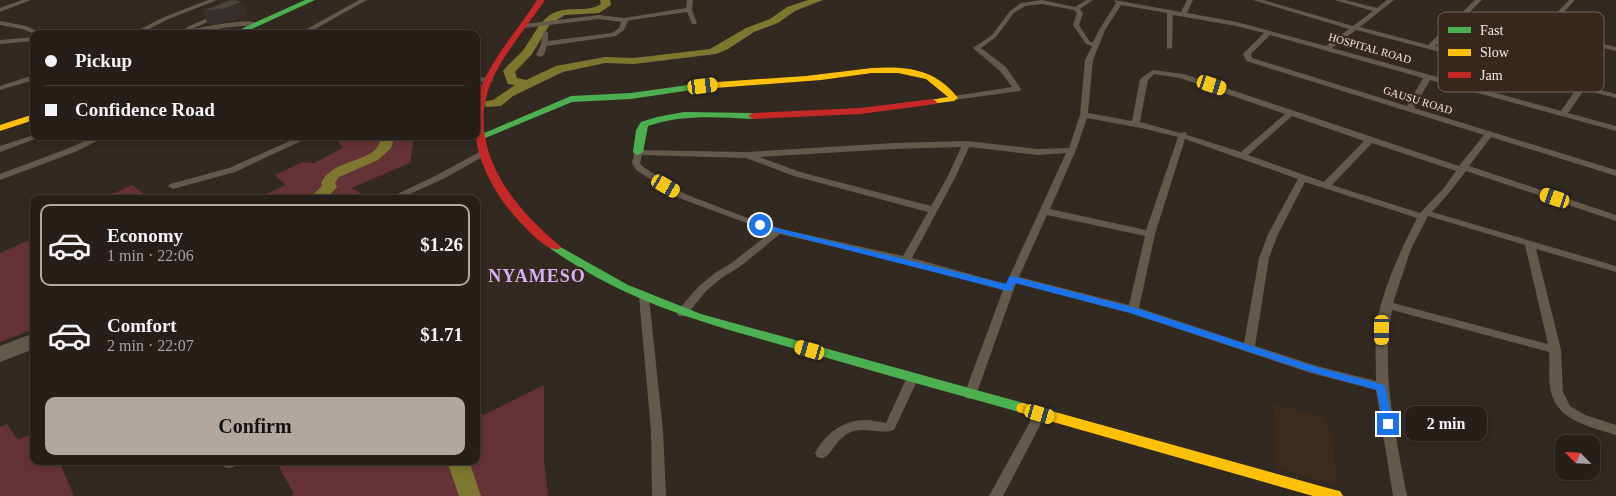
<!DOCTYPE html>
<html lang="en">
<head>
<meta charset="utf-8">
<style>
	body { margin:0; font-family:"Times New Roman",serif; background:#322c26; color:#f1f3f6; height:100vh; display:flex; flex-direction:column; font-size:19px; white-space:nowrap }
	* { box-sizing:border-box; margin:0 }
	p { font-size:16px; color:#a4a2a2 }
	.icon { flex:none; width:28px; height:28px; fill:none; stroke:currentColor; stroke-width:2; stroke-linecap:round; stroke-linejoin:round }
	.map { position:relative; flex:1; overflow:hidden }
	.panel { position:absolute; left:30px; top:195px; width:450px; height:270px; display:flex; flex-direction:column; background:#261f19; border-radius:10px; box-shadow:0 2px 8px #0003,0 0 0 1px #423d38 }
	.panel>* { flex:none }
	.guide { position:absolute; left:30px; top:30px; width:450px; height:110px; border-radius:10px; box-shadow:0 2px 8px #0003,0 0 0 1px #423d38; display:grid; align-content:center; height:110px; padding:0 15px; background:#261f19 }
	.needle { width:32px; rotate:294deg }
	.buttons { position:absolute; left:1555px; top:435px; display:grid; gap:10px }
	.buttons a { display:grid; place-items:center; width:45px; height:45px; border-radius:10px; background:#261f19; box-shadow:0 2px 8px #0003,0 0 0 1px #423d38; font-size:25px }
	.end { position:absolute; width:22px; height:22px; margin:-11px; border:6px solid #1a73e8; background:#fff; box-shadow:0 0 0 2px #fff }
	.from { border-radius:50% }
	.bubble { position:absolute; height:35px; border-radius:10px; background:#261f19; box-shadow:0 2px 8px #0003,0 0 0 1px #423d38; font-size:16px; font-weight:800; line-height:35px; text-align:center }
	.car { position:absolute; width:15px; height:30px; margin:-15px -8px; border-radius:6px; box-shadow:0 0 4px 1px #0007; background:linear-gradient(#f5c518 24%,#345 0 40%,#f5c518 0 76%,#345 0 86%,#f5c518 0) }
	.guide b { display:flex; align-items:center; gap:18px; height:48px; font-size:19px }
	.guide b+b { border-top:1px solid #423d38 }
	.guide i { width:12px; height:12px; background:#f1f3f6 }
	ul { padding:9px 0 0; list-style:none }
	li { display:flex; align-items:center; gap:15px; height:82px; margin:0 10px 8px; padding:0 5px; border:2px solid transparent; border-radius:10px }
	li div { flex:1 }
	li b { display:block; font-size:19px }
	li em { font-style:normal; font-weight:800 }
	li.current { border-color:#b1a79f }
	li>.icon { width:45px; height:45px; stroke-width:1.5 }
	.button { display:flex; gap:10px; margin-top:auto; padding:10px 15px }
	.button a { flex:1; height:58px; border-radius:10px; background:#b1a79f; color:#111; font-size:20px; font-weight:800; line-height:58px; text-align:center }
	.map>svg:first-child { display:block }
	.built { fill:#3f2b1b }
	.green { fill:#653337 }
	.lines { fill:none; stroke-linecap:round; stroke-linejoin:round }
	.river { fill:#7e772f; fill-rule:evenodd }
	.street { fill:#635a4b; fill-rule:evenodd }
	.fast { fill:#4caf50; fill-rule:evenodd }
	.slow { fill:#ffc107; fill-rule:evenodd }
	.jam { fill:#c62828; fill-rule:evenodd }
	.shaded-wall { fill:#36302c }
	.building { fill:#4d453f; stroke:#36302c }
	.route { fill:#1a73e8 }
	.labels { text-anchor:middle; stroke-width:4.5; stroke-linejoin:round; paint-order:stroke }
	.far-street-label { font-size:11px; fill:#f6ebe3; stroke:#38281b }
	.district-label { font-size:18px; font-weight:bold; letter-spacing:1px; fill:#d3b1f4; stroke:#38281b }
	.key { fill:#38281b; stroke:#716257; stroke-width:1 }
	.key-label { font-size:14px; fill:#f6ebe3 }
</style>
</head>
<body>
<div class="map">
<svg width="1616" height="496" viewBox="0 0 1616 496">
	<rect width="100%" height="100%" fill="#322921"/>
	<path class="built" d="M1274,404L1326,418L1327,430L1332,432L1337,485L1276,468Z"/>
	<path class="green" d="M342,136H433L414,139L410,163L351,188L370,199H254L286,185L275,175L303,162L314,163L343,148L336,139Z
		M132,185L151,199H101Z
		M34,238V329L0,342V253Z
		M544,385V460L548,496H292L294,494L276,461H476V411L484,415Z
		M7,424L18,440L34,433V461H59L74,496H0V427Z"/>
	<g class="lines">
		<path class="river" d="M600,0H610L611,5L599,13L565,15L550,24L532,54L515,72L517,78L526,80L556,66L605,57L634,58L710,49L746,28L770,19L787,7L808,0H823L795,11L778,23L754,32L728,49L716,54L634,64L605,63L563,72L513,96L501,106L486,107L484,104L486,101L493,100L515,85L508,84L503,71C509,63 518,57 524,49C535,34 541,16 559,11C573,7 589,12 601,4Z
			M381,136H395L391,148L378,160L339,177L335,183L337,187L326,199H308L322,186L321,183C333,158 372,163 379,144C380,141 380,139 381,136Z
			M447,461H469L481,496H459Z"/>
		<path class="street" d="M22,0H31L0,12V8Z
			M208,0H217L166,20L140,34H131L162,18Z
			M359,0H367L306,34H298Z
			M687,0H693L692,10L697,23L696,24H692L687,12L631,20L628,21L624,30L616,36L547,46L544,55L540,57L536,55L541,44L543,31L548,32V41L612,33L619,28L621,22L599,19L524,28L521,26L524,24L599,15L624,18L686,8Z
			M1042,0L1075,7L1086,0H1093L1080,9L1083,13L1079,25L1090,42H1093L1099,30L1116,3L1114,0L1181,12L1187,0H1193L1187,13L1237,22L1326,46L1349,29L1253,0H1263L1353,26L1373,11L1334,0H1345L1377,8L1387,0H1394L1360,27L1428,45L1475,0H1482L1435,46L1507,65L1569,0H1575L1547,31L1616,47V51L1544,34L1514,67L1616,94V98L1584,90L1568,113L1616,126V131L1430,80L1414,108L1616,170V176L1491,137L1469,166L1616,215V221L1466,171L1449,193L1432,212L1616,266V272L1536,249L1561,350L1563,392L1570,406L1585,415L1616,425V435C1591,427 1558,421 1551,392C1548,380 1550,365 1549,352L1392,310C1380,372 1396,435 1407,496H1393L1376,390L1311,373L1130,313L1016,283L976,395L974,398L970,399L966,398L964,395L1003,290L904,263L780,234L741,266L723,277L706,291L686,316H678L677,313L678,310L698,287L715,273L733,262L771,232L679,198L636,170L632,163L635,150L746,152L894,143L966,141L1038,149L1069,148L1080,115L1085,60L1092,46L1086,44L1073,25L1077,13L1074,10L1042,4L1025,6L1014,13L996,37L981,48L1006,67L1021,89L1020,91L954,100L950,98L954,96L1012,87L1000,71L973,48L992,35L1010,11L1021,3ZM1121,5L1167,13V49L1172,48L1173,15L1236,26L1264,33L1243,54L1246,61L1484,135L1459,166L1184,74L1153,70L1140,79L1132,121L1088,113L1093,60L1105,30ZM1356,30L1577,88L1561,111L1332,48ZM1270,35L1423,78L1407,106L1252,58L1251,54ZM1154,74L1180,78L1285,114L1241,152L1187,135L1186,132L1180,133L1140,122L1148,80ZM1292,116L1364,141L1324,182L1248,155ZM1087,118L1141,128L1178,137L1146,230L1050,209L1076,150ZM1185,139L1298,179L1268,234L1259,258L1244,343L1139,308L1155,234ZM1372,143L1456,171L1443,189L1420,213L1332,185ZM961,147L948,176L931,206L800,172L759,157L894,149ZM969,147L1038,155L1066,153L1006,284L912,258L956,176ZM642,155L746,158L794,176L928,212L903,256L781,229L745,217L685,194L642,166L640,163ZM1305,182L1417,218C1401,249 1379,296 1376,331C1375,347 1376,364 1376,381L1317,366L1255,346L1269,258L1278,234ZM1047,215L1145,236L1129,305L1019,277ZM1428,216L1525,245L1548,344L1393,303L1411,249Z
			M219,13L221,14V16L192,29C207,27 248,17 260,24C255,27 248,26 241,26C217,28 194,34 170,34L188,30L186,28L187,27Z
			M0,21L26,26L44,34H35L22,29L0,25Z
			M286,32L293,34H283Z
			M34,37V41L0,44V40Z
			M34,75V80L0,90V86Z
			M490,77H493V81L476,82V78Z
			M34,135L43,136L0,152V146Z
			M96,136H107L75,152L0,180V174L69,148Z
			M301,136H312L235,172L173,189L168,186L170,184L229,168Z
			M483,150L487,153L486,155L443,179L399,199H387L437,175Z
			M644,294L649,297L663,431L666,496H652L651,431L639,297Z
			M34,333V349L0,362V346Z
			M912,375L916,376L918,379L894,430C879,435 862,425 847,434C837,440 830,455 825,457C822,459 821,458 817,457L815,453C826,433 843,420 866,420C873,420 879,422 886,423L906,379L908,376Z
			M1040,409L1044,411L1046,414L1003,496H989L1036,411Z
			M222,461H235L236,463L234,467L229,468L224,467Z"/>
		<path class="fast" d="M305,0H315L241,34H230Z
			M702,83L705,84V88L631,99L572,102L483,139H477L475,137L571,96L631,93Z
			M684,112L753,113L758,116L753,119C717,117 682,114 648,126L643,152L638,155L635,154L633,152L636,130L641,122L657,117Z
			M555,244L628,285L701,314L1023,403L1028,404L1030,408L1028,412L1023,413C950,393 877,372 803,351C711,325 631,305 551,249L549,247L551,245Z"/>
		<path class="slow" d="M872,68C908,66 935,69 958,98L954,101L930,104V100L948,97L926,79L898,73H872L821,80L702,89L698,86L702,83L717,82L806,76Z
			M34,114V120L0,131V125Z
			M1023,403L1335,490L1340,491L1343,496H1313L1018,412L1016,408L1018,404Z"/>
		<path class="jam" d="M537,0H545C527,27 505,51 492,80C464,145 511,206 559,245L561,247L559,249C547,252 528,230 520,222C484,184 461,129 484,80C498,51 520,27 537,0Z
			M933,99L937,102L936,104L860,114L753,119L748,116L753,113L860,108Z"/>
	</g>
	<path class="shaded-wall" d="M242,2L248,15L230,22L208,24L202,11Z"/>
	<path class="building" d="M230,0H235L242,2L224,9L202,11Z
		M125,29L141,34H113Z"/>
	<path class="route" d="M757,223L1006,284L1009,277L1012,276L1136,308L1316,367L1385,385L1393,424L1388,427L1383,424L1377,390L1311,372L1130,313L1015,283L1012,290L1008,291L757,227Z"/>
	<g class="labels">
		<g class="far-street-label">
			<text transform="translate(1370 48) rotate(16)" y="4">HOSPITAL ROAD</text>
			<text transform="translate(1418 100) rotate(17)" y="4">GAUSU ROAD</text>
		</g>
		<g class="district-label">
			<text x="537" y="282">NYAMESO</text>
		</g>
	</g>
	<rect x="1438" y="12" width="166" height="80" rx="8" class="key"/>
	<rect x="1448" y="27" width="23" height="6" fill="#4caf50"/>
	<rect x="1448" y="49" width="23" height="7" fill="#ffc107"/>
	<rect x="1448" y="72" width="23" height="6" fill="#c62828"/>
	<g class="key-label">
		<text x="1480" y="35">Fast</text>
		<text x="1480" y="57">Slow</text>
		<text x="1480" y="80">Jam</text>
	</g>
</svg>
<div class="buttons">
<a><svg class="needle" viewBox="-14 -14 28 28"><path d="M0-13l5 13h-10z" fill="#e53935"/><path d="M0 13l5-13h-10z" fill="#a4a2a2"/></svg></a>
</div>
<i class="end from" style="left:760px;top:225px"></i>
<i class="end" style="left:1388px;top:424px"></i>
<div class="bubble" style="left:1405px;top:406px;width:82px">2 min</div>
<i class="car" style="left:1212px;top:85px;rotate:108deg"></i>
<i class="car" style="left:703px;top:86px;rotate:83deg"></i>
<i class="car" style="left:666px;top:186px;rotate:120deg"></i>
<i class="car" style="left:1555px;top:198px;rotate:289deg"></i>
<i class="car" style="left:1382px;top:330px;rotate:180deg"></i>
<i class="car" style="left:810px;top:350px;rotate:286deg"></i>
<i class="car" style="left:1040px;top:414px;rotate:106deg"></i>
<div class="guide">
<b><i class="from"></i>Pickup</b>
<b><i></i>Confidence Road</b>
</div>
<section class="panel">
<ul>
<li class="current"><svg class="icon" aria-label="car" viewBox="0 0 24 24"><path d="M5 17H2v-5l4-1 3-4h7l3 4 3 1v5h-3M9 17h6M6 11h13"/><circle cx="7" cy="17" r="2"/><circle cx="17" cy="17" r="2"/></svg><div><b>Economy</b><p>1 min · 22:06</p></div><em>$1.26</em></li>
<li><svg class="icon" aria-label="car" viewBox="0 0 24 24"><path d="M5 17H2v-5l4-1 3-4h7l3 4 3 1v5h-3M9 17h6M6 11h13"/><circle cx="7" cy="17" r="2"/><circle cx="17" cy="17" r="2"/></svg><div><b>Comfort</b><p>2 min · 22:07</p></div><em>$1.71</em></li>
</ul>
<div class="button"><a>Confirm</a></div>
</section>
</div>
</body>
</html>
